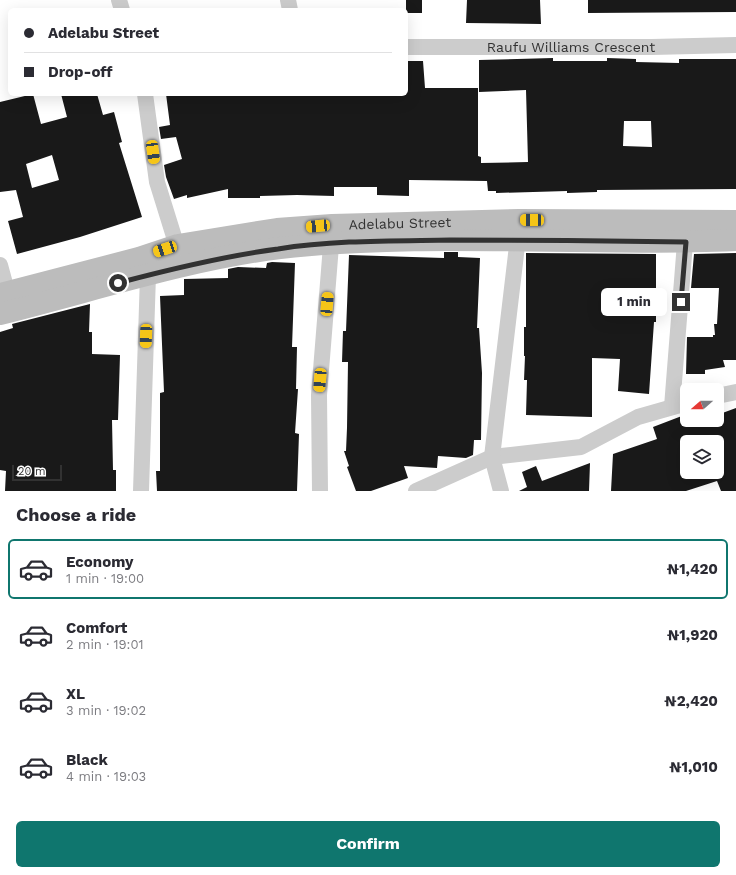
<!DOCTYPE html>
<html lang="en">
<head>
<meta charset="utf-8">
<style>
	body { margin:0; font-family:"Work Sans",sans-serif; background:#f7f7f7; color:#2b2b33; height:100vh; display:flex; flex-direction:column; font-size:15px; white-space:nowrap }
	* { box-sizing:border-box; margin:0 }
	p { font-size:13px; color:#7c7c81 }
	.icon { flex:none; width:22px; height:22px; fill:none; stroke:currentColor; stroke-width:2; stroke-linecap:round; stroke-linejoin:round }
	.map { position:relative; height:491px; overflow:hidden }
	.panel { display:flex; flex-direction:column; background:#fff; flex:1 }
	.panel>* { flex:none }
	.banner { position:absolute; left:8px; top:8px; width:400px; height:88px; border-radius:6px; box-shadow:0 4px 16px #0002; display:grid; align-content:center; height:88px; padding:0 16px; background:#fff }
	.needle { width:26px; rotate:250deg }
	.buttons { position:absolute; left:680px; top:383px; display:grid; gap:8px }
	.buttons a { display:grid; place-items:center; width:44px; height:44px; border-radius:6px; background:#fff; box-shadow:0 4px 16px #0002; font-size:20px }
	.scale { position:absolute; left:12px; bottom:10px; width:50px; box-sizing:border-box; padding-left:4px; border:2px solid #323232; border-top:0; font-size:11px; line-height:14px; white-space:nowrap; color:#323232; -webkit-text-stroke:3px #fff; paint-order:stroke }
	.end { position:absolute; width:18px; height:18px; margin:-9px; border:5px solid #323232; background:#fff; box-shadow:0 0 0 2px #fff }
	.from { border-radius:50% }
	.bubble { position:absolute; height:28px; border-radius:6px; background:#fff; box-shadow:0 4px 16px #0002; font-size:13px; font-weight:700; line-height:28px; text-align:center }
	.car { position:absolute; width:12px; height:24px; margin:-12px -6px; border-radius:5px; box-shadow:0 0 3px 1px #0007; background:linear-gradient(#f5c518 24%,#345 0 40%,#f5c518 0 76%,#345 0 86%,#f5c518 0) }
	.banner b { display:flex; align-items:center; gap:14px; height:38px; font-size:15px }
	.banner b+b { border-top:1px solid #e1e1e2 }
	.banner i { width:10px; height:10px; background:#2b2b33 }
	ul { padding:0; list-style:none }
	li { display:flex; align-items:center; gap:12px; height:60px; margin:0 8px 6px; padding:0 8px; border:2px solid transparent; border-radius:6px }
	li div { flex:1 }
	li b { display:block; font-size:15px }
	li em { font-style:normal; font-weight:700 }
	li.active { border-color:#0f766e }
	li>.icon { width:36px; height:36px; stroke-width:1.5 }
	h2 { padding:0 16px; font-size:18px; line-height:48px }
	.action { display:flex; gap:8px; margin-top:auto; padding:8px 16px }
	.action a { flex:1; height:46px; border-radius:6px; background:#0f766e; color:#fff; font-size:16px; font-weight:700; line-height:46px; text-align:center }
	.map>svg:first-child { display:block }
	.building { fill:#191919; fill-rule:evenodd }
	.lines { fill:none; stroke-linecap:round; stroke-linejoin:round }
	.street { stroke:#ccc; stroke-width:16 }
	.secondary { stroke:#bcbcbc; stroke-width:22 }
	.route { stroke:#323232; stroke-width:5 }
	.labels { text-anchor:middle; stroke-width:4; stroke-linejoin:round; paint-order:stroke }
	.street-label { font-size:14px; fill:#323232; stroke:#fff }
</style>
</head>
<body>
<div class="map">
<svg width="736" height="491" viewBox="0 0 736 491">
	<rect width="100%" height="100%" fill="#fff"/>
	<path class="building" d="M406,0H422V13H406Z
		M467,0H540L541,24L466,23Z
		M588,0H736V12L588,13Z
		M553,58V61H607V58L636,59V62L679,63V59H736V189L597,190V192L567,193V191L496,193V191H488L487,181L409,180V196L377,195V187H334V196L297,195L260,196V198H228V189L187,198V195L174,199L166,177L164,165L182,159L176,137L161,139L159,127L170,125L166,94H406V61H423L425,88H478V156L481,157V163L528,162L526,90L479,92V60ZM624,121H651L652,147L623,146Z
		M33,94L41,124L67,117L61,94H97L103,115L114,112L122,142L119,143L142,217L80,237L17,254L8,221L23,217L16,190L0,192V102ZM52,155L59,180L32,188L26,164Z
		M444,252H458V257L480,258L477,328H479L482,373L481,440H474L473,455L466,458L438,456L437,468L404,466L408,478L371,491H356L347,467L349,466L344,451H346L347,428L348,362H342L343,331H346L349,255L444,258Z
		M526,253L656,254V322H654L649,394L618,391L620,359L592,358V417L526,415L527,380H524L525,356H524V327H526Z
		M736,253V360H723L725,367L705,370V374H686L687,337H713V335H715L714,324H717L719,288H691L694,254Z
		M272,262L295,263L292,347H297L296,389H298L295,433L299,434L297,491H157L156,471H160V393L164,392L160,296L184,295V279L228,278V269L238,267L266,268L267,263Z
		M90,304L89,332H92V354L120,355L118,420H112L113,470H116V491H5L6,471L0,470V332L13,328L12,324Z
		M736,408V491H721L717,481L686,491H611L613,454L657,439L653,427L687,414V420H717V415ZM687,442H717V453L724,472H687Z
		M590,463L589,491H519L527,487L522,472L536,466L542,481Z"/>
	<g class="lines">
		<g class="street">
			<path d="M119,0L122,10"/>
			<path d="M288,0L290,10"/>
			<path id="s1" d="M406,47H652L736,45"/>
			<path d="M145,94L157,182L180,256"/>
			<path d="M0,265L10,302"/>
			<path d="M717,396L736,392"/>
			<path d="M672,407L686,230"/>
			<path d="M141,491L148,275"/>
			<path d="M320,491L319,395L332,233"/>
			<path d="M416,491L492,457L581,447L638,417L687,403"/>
			<path d="M501,491L492,457L519,229"/>
		</g>
		<g class="secondary">
			<path id="s2" d="M0,294L139,258L178,245L277,229L332,225L519,220L736,221"/>
			<path d="M0,314C93,291 185,260 280,248C431,231 584,247 736,240"/>
		</g>
	</g>
	<g class="lines">
		<path class="route" d="M118,283C171,269 224,256 278,249C334,240 393,241 450,240C529,240 607,241 686,242L681,302"/>
	</g>
	<g class="labels">
		<g class="street-label">
			<text dy="5" stroke="none"><textPath href="#s1" startOffset="165">Raufu Williams Crescent</textPath></text>
			<text dy="5" stroke="none"><textPath href="#s2" startOffset="408">Adelabu Street</textPath></text>
		</g>
	</g>
</svg>
<div class="buttons">
<a><svg class="needle" viewBox="-14 -14 28 28"><path d="M0-13l5 13h-10z" fill="#e53935"/><path d="M0 13l5-13h-10z" fill="#7c7c81"/></svg></a>
<a><svg class="icon" aria-label="layers" viewBox="0 0 24 24"><path d="M12 4l9 5-9 5-9-5zM3 14l9 5 9-5"/></svg></a>
</div>
<div class="scale">20 m</div>
<i class="end from" style="left:118px;top:283px"></i>
<i class="end" style="left:681px;top:302px"></i>
<div class="bubble" style="left:601px;top:288px;width:66px">1 min</div>
<i class="car" style="left:153px;top:152px;rotate:172deg"></i>
<i class="car" style="left:532px;top:220px;rotate:271deg"></i>
<i class="car" style="left:318px;top:226px;rotate:265deg"></i>
<i class="car" style="left:165px;top:249px;rotate:252deg"></i>
<i class="car" style="left:327px;top:304px;rotate:5deg"></i>
<i class="car" style="left:146px;top:336px;rotate:182deg"></i>
<i class="car" style="left:320px;top:380px;rotate:185deg"></i>
<div class="banner">
<b><i class="from"></i>Adelabu Street</b>
<b><i></i>Drop-off</b>
</div>
</div>
<section class="panel">
<h2>Choose a ride</h2>
<ul>
<li class="active"><svg class="icon" aria-label="car" viewBox="0 0 24 24"><path d="M5 17H2v-5l4-1 3-4h7l3 4 3 1v5h-3M9 17h6M6 11h13"/><circle cx="7" cy="17" r="2"/><circle cx="17" cy="17" r="2"/></svg><div><b>Economy</b><p>1 min · 19:00</p></div><em>₦1,420</em></li>
<li><svg class="icon" aria-label="car" viewBox="0 0 24 24"><path d="M5 17H2v-5l4-1 3-4h7l3 4 3 1v5h-3M9 17h6M6 11h13"/><circle cx="7" cy="17" r="2"/><circle cx="17" cy="17" r="2"/></svg><div><b>Comfort</b><p>2 min · 19:01</p></div><em>₦1,920</em></li>
<li><svg class="icon" aria-label="car" viewBox="0 0 24 24"><path d="M5 17H2v-5l4-1 3-4h7l3 4 3 1v5h-3M9 17h6M6 11h13"/><circle cx="7" cy="17" r="2"/><circle cx="17" cy="17" r="2"/></svg><div><b>XL</b><p>3 min · 19:02</p></div><em>₦2,420</em></li>
<li><svg class="icon" aria-label="car" viewBox="0 0 24 24"><path d="M5 17H2v-5l4-1 3-4h7l3 4 3 1v5h-3M9 17h6M6 11h13"/><circle cx="7" cy="17" r="2"/><circle cx="17" cy="17" r="2"/></svg><div><b>Black</b><p>4 min · 19:03</p></div><em>₦1,010</em></li>
</ul>
<div class="action"><a>Confirm</a></div>
</section>
</body>
</html>
